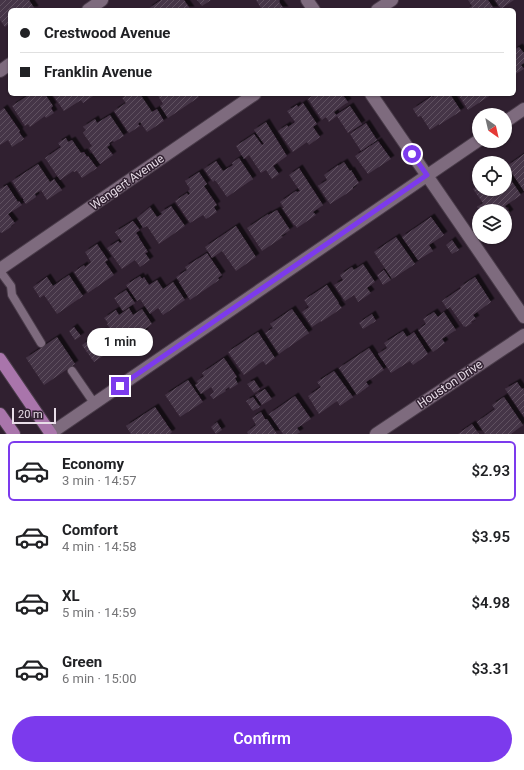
<!DOCTYPE html>
<html lang="en">
<head>
<meta charset="utf-8">
<style>
	body { margin:0; font-family:Roboto,sans-serif; background:#f2f2f2; color:#202124; height:100vh; display:flex; flex-direction:column; font-size:15px; white-space:nowrap }
	* { box-sizing:border-box; margin:0 }
	p { font-size:13px; color:#757577 }
	.icon { flex:none; width:22px; height:22px; fill:none; stroke:currentColor; stroke-width:2; stroke-linecap:round; stroke-linejoin:round }
	.map { position:relative; height:434px; overflow:hidden }
	.panel { display:flex; flex-direction:column; background:#fff; flex:1 }
	.panel>* { flex:none }
	.hud { position:absolute; left:8px; top:8px; width:508px; height:88px; border-radius:6px; box-shadow:0 1px 3px #0004; display:grid; align-content:center; height:88px; padding:0 12px; background:#fff }
	.needle { width:26px; rotate:146deg }
	.controls { position:absolute; left:472px; top:108px; display:grid; gap:8px }
	.controls a { display:grid; place-items:center; width:40px; height:40px; border-radius:50%; background:#fff; box-shadow:0 1px 3px #0004; font-size:20px }
	.scale { position:absolute; left:12px; bottom:10px; width:44px; box-sizing:border-box; padding-left:4px; border:2px solid #e8dde8; border-top:0; font-size:11px; line-height:14px; white-space:nowrap; color:#e8dde8; -webkit-text-stroke:3px #302030; paint-order:stroke }
	.end { position:absolute; width:18px; height:18px; margin:-9px; border:5px solid #7c3aed; background:#fff; box-shadow:0 0 0 2px #fff }
	.from { border-radius:50% }
	.bubble { position:absolute; height:28px; border-radius:14px; background:#fff; box-shadow:0 1px 3px #0004; font-size:13px; font-weight:600; line-height:28px; text-align:center }
	.hud b { display:flex; align-items:center; gap:14px; height:38px; font-size:15px }
	.hud b+b { border-top:1px solid #e0e0e0 }
	.hud i { width:10px; height:10px; background:#202124 }
	ul { padding:7px 0 0; list-style:none }
	li { display:flex; align-items:center; gap:12px; height:60px; margin:0 8px 6px; padding:0 4px; border:2px solid transparent; border-radius:6px }
	li div { flex:1 }
	li b { display:block; font-size:15px }
	li em { font-style:normal; font-weight:600 }
	li.selected { border-color:#7c3aed }
	li>.icon { width:36px; height:36px; stroke-width:1.5 }
	.primary-button { display:flex; gap:8px; margin-top:auto; padding:8px 12px }
	.primary-button a { flex:1; height:46px; border-radius:24px; background:#7c3aed; color:#fff; font-size:16px; font-weight:600; line-height:46px; text-align:center }
	.map>svg:first-child { display:block }
	.building { fill:url(#building-hatch); filter:url(#shadow) }
	.lines { fill:none; stroke-linecap:round; stroke-linejoin:round }
	.lane-casing { stroke:#4a3c4a; stroke-width:10 }
	.street-casing { stroke:#4a3c4a; stroke-width:14 }
	.primary-casing { stroke:#4a3c4a; stroke-width:14 }
	.lane { stroke:#7e6b7e; stroke-width:8 }
	.street { stroke:#7e6b7e; stroke-width:12 }
	.primary { stroke:#a975ab; stroke-width:12 }
	.route { stroke:#7c3aed; stroke-width:5 }
	.labels { text-anchor:middle; stroke-width:3; stroke-linejoin:round; paint-order:stroke }
	.street-label { font-size:12px; fill:#e8dde8; stroke:#302030 }
</style>
</head>
<body>
<div class="map">
<svg width="524" height="434" viewBox="0 0 524 434">
	<defs>
		<pattern id="building-hatch" width="6" height="6" patternUnits="userSpaceOnUse"><rect width="6" height="6" fill="#453446"/><path d="M-1 1l2-2M0 6l6-6M5 7l2-2" fill="none" stroke="#605161"/></pattern>
		<filter id="shadow"><feDropShadow dx="3.5" dy="-3.5" stdDeviation="0" flood-color="#0009"/></filter>
	</defs>
	<rect width="100%" height="100%" fill="#302030"/>
	<path class="building" d="M0,0H29L35,9L34,10H10V23L5,27L0,20Z
		M161,0H184L191,10H149L148,9Z
		M197,0H211L202,6Z
		M256,0H279L280,1L279,2L285,10H262Z
		M468,0H488L495,10H466L472,6Z
		M495,0H514L501,9Z
		M519,47L524,53V63L521,65L524,69L514,75V50Z
		M30,94H45L53,106L51,108L54,113L46,118L45,116L30,127L28,124L25,126L12,106Z
		M52,94H96L83,103L81,100L64,111Z
		M128,94H136L137,95L140,94L152,112L157,109L164,121L147,132L140,122L138,124L140,126L129,133L114,111L126,103L122,98Z
		M157,94H197L199,97L168,118L160,106L163,104Z
		M315,94H342L348,102L334,112L336,115L350,106L362,124L348,133L337,116L329,122L326,117L322,120L308,99Z
		M437,94L439,95L440,94H450L461,111L439,125V124L430,130L421,116L418,117L413,109L432,96L433,97Z
		M458,94H490L491,95L468,110Z
		M303,103L317,124L313,127L320,137L309,145L307,142L293,152L278,131L287,125L288,127L295,122L287,111L297,105L298,107Z
		M4,108L20,131L19,132L24,139L12,147L8,140L0,145V111Z
		M110,115L124,136L114,142L113,141L109,143L110,145L107,147L113,155L100,164L89,148L92,146L83,133L86,130L83,127L95,119L97,123Z
		M266,122L287,156L273,166L279,174L272,179L266,170L261,173L249,155L244,159L236,146L254,134L262,145L264,144L254,130Z
		M366,123L377,140L361,151L350,134Z
		M66,138L68,142L72,140L81,153L84,152L87,157L88,156L97,168L82,178L77,171L74,172L73,171L60,180L45,158L61,147L58,143Z
		M378,141L391,159L368,174L355,156Z
		M524,154V191L507,166Z
		M239,158L253,179L227,197L215,180L213,182L204,169L216,161L223,171L233,165L232,163Z
		M344,162L350,171L351,170L359,183L353,187V189L346,194L330,204L318,186L327,180L324,175L338,165V166Z
		M38,164L50,182L54,179L62,190L47,200L41,190L35,194L36,197L26,204L23,200H24L12,181Z
		M299,168L323,205L313,212L316,215L297,228L295,225H294L282,208H284L280,202L296,191L297,192L300,191L289,175Z
		M505,171L521,195L505,206L510,213L505,217V211H480L477,207L483,203L473,189L479,185V189H505Z
		M199,172L207,184L204,186L217,205L214,207L217,212L206,219L203,215L190,223L175,201L187,193L188,195L190,194L188,191L190,189L185,181Z
		M7,185L18,202L19,201L22,205L8,214L15,223L11,226V227L2,233L1,232L0,233V189Z
		M171,206L185,226L159,244L147,226L143,228L137,218L150,207L157,217L162,214L161,212Z
		M277,210L290,230L281,236L283,237L262,251L247,228L268,214V215Z
		M431,217L444,235L429,245L433,251L418,260L402,237Z
		M133,221L140,230L136,233L139,237V238L148,252L145,253L150,260L140,267L135,260L122,269L107,248L118,241L120,243L122,242L115,232Z
		M236,226L256,257L236,271L222,251L212,258L205,247Z
		M396,237L415,264L392,279L374,252Z
		M452,240L459,250L452,254L446,245Z
		M97,244L108,260L105,262L114,275L88,293L74,272L84,265L85,267L91,262L85,252Z
		M207,253L222,275L218,278L219,280L190,300L179,282H180L176,277L187,270L185,267Z
		M363,264L375,282L367,288L371,293L358,302L354,295L345,301L334,285L343,280L340,275L352,267L354,270Z
		M384,270L391,280L383,285L377,275Z
		M69,275L83,296L57,314L44,295L40,298L33,287L47,277L53,286Z
		M140,276L142,279L144,277L149,285L157,280L163,289L173,282L185,300L163,315L158,308L150,314L140,299L137,301L126,285Z
		M475,277L491,302L473,315L476,319L471,322L472,323L466,327L465,326L464,327L450,307L447,309L442,301L461,288L460,287Z
		M327,285L339,303H338L342,308L321,322V321L312,327L302,312L309,307L304,300Z
		M126,290L135,303L123,311L114,298Z
		M129,308L133,315L142,309L152,324L144,330L145,332L122,347L107,324L108,323L104,318L116,310L119,315Z
		M292,309L309,333L279,354L265,333L273,328L270,324Z
		M434,312L438,317L444,312L456,330L442,339L445,343L433,352L418,330L426,324L423,319Z
		M372,314L376,321L363,329L359,323Z
		M74,327L81,336L75,340L69,331Z
		M103,331L115,348L94,362L82,345Z
		M403,331L407,337L414,332L428,354L413,365L410,361L391,373L378,354L387,348L384,343Z
		M258,332L275,358L266,365L263,361L244,375L228,352Z
		M57,337L75,364L44,385L26,358Z
		M369,348L384,370L366,382L369,386L357,395L339,368Z
		M224,358L237,377L235,378L238,384L230,389L229,387L225,390L226,391L213,399L210,395L214,392L211,387L201,394L195,385L198,383L197,381L204,376L202,373Z
		M334,371L353,397L340,406L337,401L319,414L308,396L321,387L317,382Z
		M188,380L203,402L180,417L165,395Z
		M254,380L260,389L254,393L247,384Z
		M517,382L522,389L523,388L524,390V417L505,389Z
		M265,389L272,399L262,405L255,395Z
		M295,396L311,419L297,428L300,432L297,434H283L269,414Z
		M253,397L260,407L253,411L246,401Z
		M504,397L523,425L511,434H485L477,422L495,409L492,405Z
		M155,407L172,432L170,434H131L126,426Z
		M261,412L265,419H267L277,434H248L247,432L256,425L252,418Z
		M217,422L222,430L216,434L211,427Z
		M472,424L479,434H458Z"/>
	<g class="lines">
		<defs>
			<path id="lane" d="M0,271L11,286L12,295L41,343
				M72,371L94,403"/>
			<path id="street" d="M307,0L314,10
				M88,10L102,0
				M377,10L392,0
				M0,71L10,64
				M371,94L524,317
				M505,122L524,109
				M0,269L255,94
				M51,433L479,140
				M376,434L524,335"/>
			<path id="primary" d="M0,359L51,434
				M0,414L14,434"/>
		</defs>
		<use href="#lane" class="lane-casing"/>
		<use href="#street" class="street-casing"/>
		<use href="#primary" class="primary-casing"/>
		<use href="#lane" class="lane"/>
		<use href="#street" class="street"/>
		<use href="#primary" class="primary"/>
	</g>
	<g class="lines">
		<path class="route" d="M120,386L427,175L412,154"/>
	</g>
	<g class="labels">
		<g class="street-label">
			<text transform="translate(127 182) rotate(-35)" y="4">Wengert Avenue</text>
			<text transform="translate(450 384) rotate(-34)" y="4">Houston Drive</text>
		</g>
	</g>
</svg>
<div class="controls">
<a><svg class="needle" viewBox="-14 -14 28 28"><path d="M0-13l5 13h-10z" fill="#e53935"/><path d="M0 13l5-13h-10z" fill="#757577"/></svg></a>
<a><svg class="icon" aria-label="locate" viewBox="0 0 24 24"><circle cx="12" cy="12" r="6"/><path d="M12 2v4M12 18v4M2 12h4M18 12h4"/></svg></a>
<a><svg class="icon" aria-label="layers" viewBox="0 0 24 24"><path d="M12 4l9 5-9 5-9-5zM3 14l9 5 9-5"/></svg></a>
</div>
<div class="scale">20 m</div>
<i class="end from" style="left:412px;top:154px"></i>
<i class="end" style="left:120px;top:386px"></i>
<div class="bubble" style="left:87px;top:328px;width:66px">1 min</div>
<div class="hud">
<b><i class="from"></i>Crestwood Avenue</b>
<b><i></i>Franklin Avenue</b>
</div>
</div>
<section class="panel">
<ul>
<li class="selected"><svg class="icon" aria-label="car" viewBox="0 0 24 24"><path d="M5 17H2v-5l4-1 3-4h7l3 4 3 1v5h-3M9 17h6M6 11h13"/><circle cx="7" cy="17" r="2"/><circle cx="17" cy="17" r="2"/></svg><div><b>Economy</b><p>3 min · 14:57</p></div><em>$2.93</em></li>
<li><svg class="icon" aria-label="car" viewBox="0 0 24 24"><path d="M5 17H2v-5l4-1 3-4h7l3 4 3 1v5h-3M9 17h6M6 11h13"/><circle cx="7" cy="17" r="2"/><circle cx="17" cy="17" r="2"/></svg><div><b>Comfort</b><p>4 min · 14:58</p></div><em>$3.95</em></li>
<li><svg class="icon" aria-label="car" viewBox="0 0 24 24"><path d="M5 17H2v-5l4-1 3-4h7l3 4 3 1v5h-3M9 17h6M6 11h13"/><circle cx="7" cy="17" r="2"/><circle cx="17" cy="17" r="2"/></svg><div><b>XL</b><p>5 min · 14:59</p></div><em>$4.98</em></li>
<li><svg class="icon" aria-label="car" viewBox="0 0 24 24"><path d="M5 17H2v-5l4-1 3-4h7l3 4 3 1v5h-3M9 17h6M6 11h13"/><circle cx="7" cy="17" r="2"/><circle cx="17" cy="17" r="2"/></svg><div><b>Green</b><p>6 min · 15:00</p></div><em>$3.31</em></li>
</ul>
<div class="primary-button"><a>Confirm</a></div>
</section>
</body>
</html>
